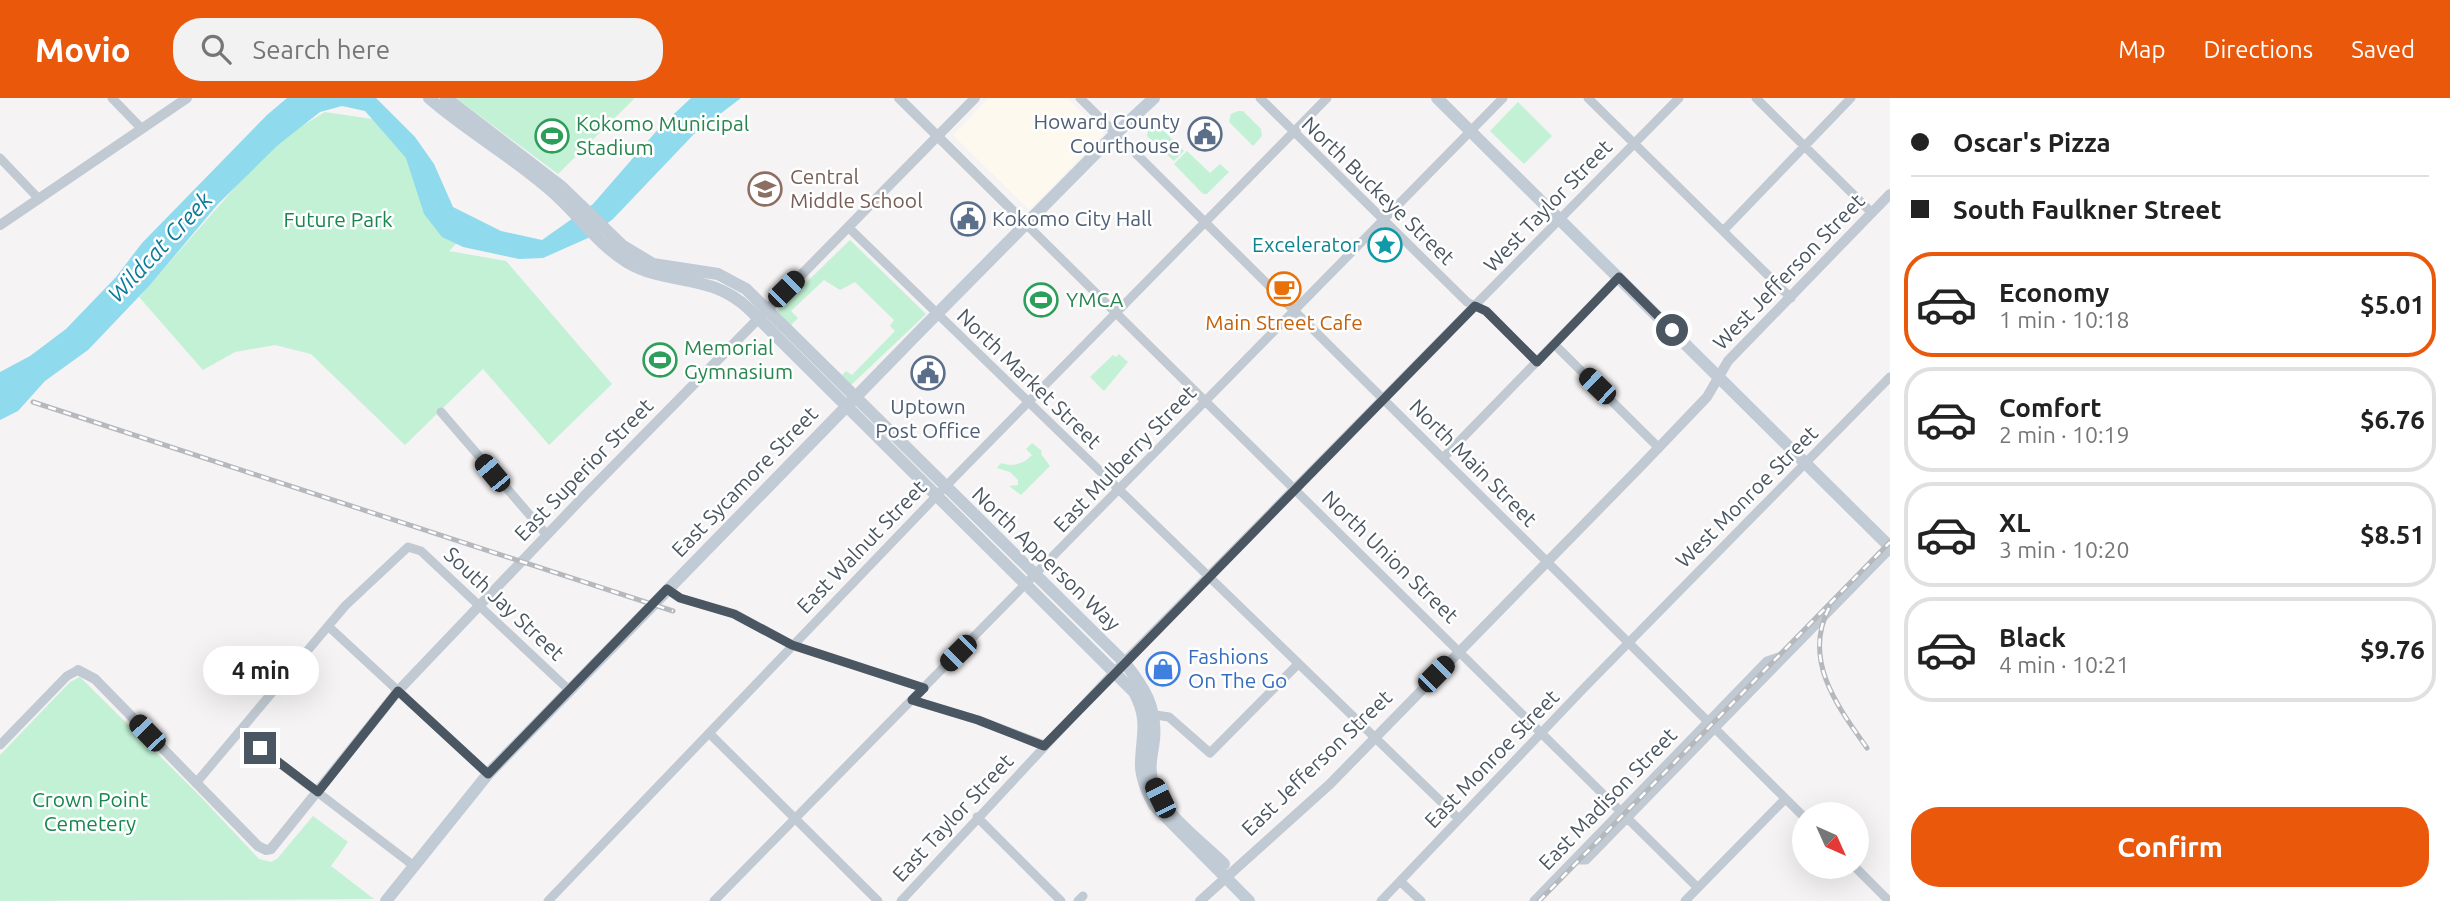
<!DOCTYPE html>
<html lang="en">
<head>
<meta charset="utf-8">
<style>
	body { margin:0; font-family:Ubuntu,sans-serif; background:#f2f2f2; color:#222; height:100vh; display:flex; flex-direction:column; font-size:26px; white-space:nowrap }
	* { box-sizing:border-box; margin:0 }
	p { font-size:23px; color:#767676 }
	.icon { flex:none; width:38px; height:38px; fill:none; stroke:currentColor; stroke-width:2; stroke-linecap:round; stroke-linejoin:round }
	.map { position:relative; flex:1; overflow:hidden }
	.panel { display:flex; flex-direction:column; background:#fff; width:560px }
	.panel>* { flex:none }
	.top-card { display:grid; align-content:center; height:154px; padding:0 21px; background:#fff }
	.needle { width:46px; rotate:135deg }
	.controls { position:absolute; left:1792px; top:704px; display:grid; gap:14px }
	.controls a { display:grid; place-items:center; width:77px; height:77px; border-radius:50%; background:#fff; box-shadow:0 7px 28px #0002; font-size:35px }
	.end { position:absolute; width:32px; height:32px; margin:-16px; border:9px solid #4a5661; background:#fff; box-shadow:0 0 0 4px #fff }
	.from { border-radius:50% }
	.bubble { position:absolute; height:49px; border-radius:24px; background:#fff; box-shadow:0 7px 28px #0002; font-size:23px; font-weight:700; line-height:49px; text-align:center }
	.car { position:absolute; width:21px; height:42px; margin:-21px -10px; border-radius:9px; box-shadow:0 0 5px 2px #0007; background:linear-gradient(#222 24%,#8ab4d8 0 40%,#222 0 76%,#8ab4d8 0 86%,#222 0) }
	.top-card b { display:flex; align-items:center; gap:24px; height:66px; font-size:26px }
	.top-card b+b { border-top:2px solid #e0e0e0 }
	.top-card i { width:18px; height:18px; background:#222 }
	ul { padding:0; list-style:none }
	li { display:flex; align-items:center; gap:21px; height:105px; margin:0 14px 10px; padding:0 7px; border:4px solid #e0e0e0; border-radius:28px }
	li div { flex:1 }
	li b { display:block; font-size:26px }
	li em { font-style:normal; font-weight:700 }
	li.on { border-color:#ea580c }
	li>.icon { width:63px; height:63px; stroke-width:1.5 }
	.button { display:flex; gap:14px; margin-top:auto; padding:14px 21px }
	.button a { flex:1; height:80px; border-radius:28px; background:#ea580c; color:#fff; font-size:28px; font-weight:700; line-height:80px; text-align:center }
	header { display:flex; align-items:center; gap:42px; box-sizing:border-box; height:98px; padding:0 35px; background:#ea580c; color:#fff }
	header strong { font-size:33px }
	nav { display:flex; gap:38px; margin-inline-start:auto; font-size:24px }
	.search { width:490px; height:63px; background:#f2f2f2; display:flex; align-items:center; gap:18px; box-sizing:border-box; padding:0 24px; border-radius:28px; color:#767676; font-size:26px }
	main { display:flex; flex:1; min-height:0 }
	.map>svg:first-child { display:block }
	.commercial { fill:#fdf9ef }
	.green { fill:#c3f1d5; fill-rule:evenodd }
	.water { fill:#90daee }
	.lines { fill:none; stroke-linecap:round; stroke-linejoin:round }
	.minor { stroke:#c1cad2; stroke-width:9 }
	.tertiary { stroke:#c1cad2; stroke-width:10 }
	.secondary { stroke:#c1cbd6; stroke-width:12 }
	.rail-casing { stroke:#b5b8bd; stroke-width:5 }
	.rail { stroke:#fff; stroke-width:2.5; stroke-dasharray:8; stroke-linecap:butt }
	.route { stroke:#4a5661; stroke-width:9 }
	.labels { text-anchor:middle; stroke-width:5; stroke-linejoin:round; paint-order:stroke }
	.service-label { font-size:21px; fill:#4e5e75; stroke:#fff; text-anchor:end }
	.leisure-label { font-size:21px; fill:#27864d; stroke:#fff; text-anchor:start }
	.education-label { font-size:21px; fill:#785e54; stroke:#fff; text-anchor:start }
	.street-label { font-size:21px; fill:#4a5661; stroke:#fff }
	.park-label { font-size:21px; fill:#17864f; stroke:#fff }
	.culture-label { font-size:21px; fill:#0d838f; stroke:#fff; text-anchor:end }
	.food-label { font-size:21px; fill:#c56008; stroke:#fff }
	.shop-label { font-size:21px; fill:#366cbe; stroke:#fff; text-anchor:start }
	.water-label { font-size:23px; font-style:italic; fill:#0c7c9b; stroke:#fff }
</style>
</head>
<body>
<header>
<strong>Movio</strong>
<div class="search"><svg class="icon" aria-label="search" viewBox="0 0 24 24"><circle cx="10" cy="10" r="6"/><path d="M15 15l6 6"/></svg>Search here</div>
<nav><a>Map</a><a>Directions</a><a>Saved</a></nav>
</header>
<main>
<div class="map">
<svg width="1890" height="803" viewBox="0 0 1890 803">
	<rect width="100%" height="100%" fill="#f5f3f3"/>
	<path class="commercial" d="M989,0H1067L1104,36L1029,112L953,37Z"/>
	<path class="green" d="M456,0H635L558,76Z
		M1518,4L1552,38L1524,66L1490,33Z
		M1238,13H1243L1261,31L1262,38L1253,48L1229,24L1231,16Z
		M325,14L385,23L464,138L449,153L506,163L612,286L549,347L483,271L405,347L311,256L275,247L235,254L203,272L139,199L274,45Z
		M1155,24L1184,53L1174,63L1147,38L1148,32Z
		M1187,53L1210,75L1220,66L1229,74L1207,96H1203L1174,66Z
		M850,142L926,216L849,289L775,215ZM824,182L840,192L855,184L894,222L890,228L895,233L852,277L846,273L842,277L791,227L798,220L791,213Z
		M1119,256L1128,264L1104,293L1090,279L1113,257L1116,259Z
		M1032,345L1042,353L1041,356L1050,368L1021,397L1009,388L1018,387V382L1010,374L997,370L1001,365C1013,369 1024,366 1032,357L1026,351Z
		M80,579L199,697L259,761L271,764L277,761L313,718L348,744L331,768L374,801L0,803V657L70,584Z"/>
	<path class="water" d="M287,0H376L415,39L434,66L453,109L501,133L542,142L593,106L660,29L691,0H741L694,36L613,121L588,140L543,160L519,161L463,149L442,139L424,116L406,60L365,13L342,8L320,14L278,47L218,106L150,187L88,252L45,283L18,313L0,322V274L30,258L66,231L116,179L142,145L267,17Z"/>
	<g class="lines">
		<path class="minor" d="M112,0L142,31
			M1080,0L1804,719
			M1260,0L1467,204L1486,213L1537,264
			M1588,0L1791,200
			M1756,0L1872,115
			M0,60L39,101
			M1026,126L1697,789
			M848,129L1459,721
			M1723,133L1851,0
			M1554,246L1659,350
			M441,314L547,437
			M1443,360L1619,179
			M667,491L680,500L735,516L792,547L924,590
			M328,528L488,676
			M912,602L978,622L1044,647
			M1149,616L1169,619L1210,655L1298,566
			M240,635L414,768
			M709,635L878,803
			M0,647L67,578L78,572
			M196,685L345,508L408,449L421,453L569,592
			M977,719L1061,803
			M1580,762H1586L1890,451
			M1854,768L1889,803
			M1400,783L1421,803
			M548,803L945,389L1327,0
			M714,803L1503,0
			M901,803L1116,572L1679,0
			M1078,803L1083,798
			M1381,803L1585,589L1890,279
			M1534,803L1767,563L1787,556
			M1685,803L1785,701"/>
		<path class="tertiary" d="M899,0L1026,126
			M0,127L187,0
			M78,572L95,581L258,748L266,752L271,751L398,593L585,397L975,0
			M1200,803L1330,686L1642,367L1707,299L1728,263L1890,96"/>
		<path class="secondary" d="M429,0C469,35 517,61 557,98C580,119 600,148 627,164C669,189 709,173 750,212L1134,594C1149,622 1142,635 1141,664C1140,679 1147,694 1154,707L1249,803
			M446,0L562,89L623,148L653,166L718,176L746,191L1124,564C1144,589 1157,609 1154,642C1152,658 1148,669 1153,685C1163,717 1201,743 1224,766
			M1437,0L1890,449
			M386,803L488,676L921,232L1109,42L1154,0"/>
		<defs>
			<path id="rail" d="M33,304L673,513
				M1829,510C1802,562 1838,609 1867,650
				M1539,803L1890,444"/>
		</defs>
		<use href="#rail" class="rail-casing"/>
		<use href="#rail" class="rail"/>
	</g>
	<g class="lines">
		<path class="route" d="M260,650L318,694L398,593L488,676L667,491L680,500L734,516L792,547L924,590L912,602L978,622L1044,648L1475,208L1486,213L1537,264L1619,179L1672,232"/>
	</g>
	<defs>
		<symbol id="civic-ring" viewBox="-11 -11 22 22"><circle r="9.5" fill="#fff" stroke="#5c6f8a" stroke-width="1.5"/><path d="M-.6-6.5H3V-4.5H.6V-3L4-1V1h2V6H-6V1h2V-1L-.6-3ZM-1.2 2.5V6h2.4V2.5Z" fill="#5c6f8a"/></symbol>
		<symbol id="stadium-ring" viewBox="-11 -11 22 22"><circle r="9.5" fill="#fff" stroke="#2e9e5b" stroke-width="1.5"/><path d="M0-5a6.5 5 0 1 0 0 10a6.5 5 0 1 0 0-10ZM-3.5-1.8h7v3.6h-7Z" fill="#2e9e5b"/></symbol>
		<symbol id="school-ring" viewBox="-11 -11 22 22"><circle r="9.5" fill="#fff" stroke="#8d6e63" stroke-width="1.5"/><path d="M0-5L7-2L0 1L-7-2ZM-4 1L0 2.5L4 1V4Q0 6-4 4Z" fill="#8d6e63"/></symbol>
		<symbol id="sight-ring" viewBox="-11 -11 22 22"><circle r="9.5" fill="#fff" stroke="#0f9aa8" stroke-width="1.5"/><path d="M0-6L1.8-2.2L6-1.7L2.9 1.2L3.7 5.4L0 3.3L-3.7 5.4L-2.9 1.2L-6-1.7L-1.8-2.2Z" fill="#0f9aa8"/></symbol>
		<symbol id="cafe-ring" viewBox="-11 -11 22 22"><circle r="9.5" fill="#fff" stroke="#e8710a" stroke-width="1.5"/><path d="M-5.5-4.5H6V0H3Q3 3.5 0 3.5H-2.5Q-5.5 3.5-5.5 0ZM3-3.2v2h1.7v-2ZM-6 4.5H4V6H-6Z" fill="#e8710a"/></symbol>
		<symbol id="shop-ring" viewBox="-11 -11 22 22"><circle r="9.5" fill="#fff" stroke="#3f7fe0" stroke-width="1.5"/><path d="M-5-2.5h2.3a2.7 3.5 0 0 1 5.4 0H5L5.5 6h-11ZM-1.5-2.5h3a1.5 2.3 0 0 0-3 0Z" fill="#3f7fe0"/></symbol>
	</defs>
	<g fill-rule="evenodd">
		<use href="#civic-ring" x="1186" y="17" width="38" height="38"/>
		<use href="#stadium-ring" x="533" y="19" width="38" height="38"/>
		<use href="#school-ring" x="746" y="72" width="38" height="38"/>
		<use href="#civic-ring" x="949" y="102" width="38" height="38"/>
		<use href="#sight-ring" x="1366" y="128" width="38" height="38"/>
		<use href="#cafe-ring" x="1265" y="172" width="38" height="38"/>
		<use href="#stadium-ring" x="1022" y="183" width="38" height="38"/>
		<use href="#stadium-ring" x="641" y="243" width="38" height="38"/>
		<use href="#civic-ring" x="909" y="256" width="38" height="38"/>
		<use href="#shop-ring" x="1144" y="552" width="38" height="38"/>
	</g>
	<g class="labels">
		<g class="service-label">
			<text x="1180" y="31">Howard County<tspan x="1180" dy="24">Courthouse</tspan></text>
			<text x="992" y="128" text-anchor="start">Kokomo City Hall</text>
			<text x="928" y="316" text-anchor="middle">Uptown<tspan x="928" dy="24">Post Office</tspan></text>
		</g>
		<g class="leisure-label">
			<text x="576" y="33">Kokomo Municipal<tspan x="576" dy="24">Stadium</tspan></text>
			<text x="1066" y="209">YMCA</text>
			<text x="684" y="257">Memorial<tspan x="684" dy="24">Gymnasium</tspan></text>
		</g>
		<g class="education-label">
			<text x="790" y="86">Central<tspan x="790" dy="24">Middle School</tspan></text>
		</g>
		<g class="street-label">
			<text transform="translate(1378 93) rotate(44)" y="7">North Buckeye Street</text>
			<text transform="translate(1548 108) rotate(-46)" y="7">West Taylor Street</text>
			<text transform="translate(1789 174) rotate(-46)" y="7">West Jefferson Street</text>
			<text transform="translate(1029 281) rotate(44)" y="7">North Market Street</text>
			<text transform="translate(1125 361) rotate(-46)" y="7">East Mulberry Street</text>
			<text transform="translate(1473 365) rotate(45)" y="7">North Main Street</text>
			<text transform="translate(584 372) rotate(-46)" y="7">East Superior Street</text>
			<text transform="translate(745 384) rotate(-46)" y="7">East Sycamore Street</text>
			<text transform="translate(1747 399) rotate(-45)" y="7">West Monroe Street</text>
			<text transform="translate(862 449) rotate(-46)" y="7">East Walnut Street</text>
			<text transform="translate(1390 459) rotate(44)" y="7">North Union Street</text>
			<text transform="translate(1046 461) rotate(44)" y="7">North Apperson Way</text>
			<text transform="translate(504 506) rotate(43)" y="7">South Jay Street</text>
			<text transform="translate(1492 661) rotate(-46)" y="7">East Monroe Street</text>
			<text transform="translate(1317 665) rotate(-44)" y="7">East Jefferson Street</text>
			<text transform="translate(1608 701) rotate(-46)" y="7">East Madison Street</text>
			<text transform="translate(953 720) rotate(-47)" y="7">East Taylor Street</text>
		</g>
		<g class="park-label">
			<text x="338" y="129">Future Park</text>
			<text x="90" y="709">Crown Point<tspan x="90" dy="24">Cemetery</tspan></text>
		</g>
		<g class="culture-label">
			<text x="1360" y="154">Excelerator</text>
		</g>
		<g class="food-label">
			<text x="1284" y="232">Main Street Cafe</text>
		</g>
		<g class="shop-label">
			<text x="1188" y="566">Fashions<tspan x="1188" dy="24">On The Go</tspan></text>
		</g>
		<g class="water-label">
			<text transform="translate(160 149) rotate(-47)" y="8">Wildcat Creek</text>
		</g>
	</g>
</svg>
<div class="controls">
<a><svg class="needle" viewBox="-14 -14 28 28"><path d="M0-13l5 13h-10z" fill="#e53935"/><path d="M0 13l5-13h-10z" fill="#767676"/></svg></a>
</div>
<i class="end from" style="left:1672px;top:232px"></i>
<i class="end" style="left:260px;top:650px"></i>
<div class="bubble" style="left:203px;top:548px;width:116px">4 min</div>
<i class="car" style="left:786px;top:191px;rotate:45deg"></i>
<i class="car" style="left:1597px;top:288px;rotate:314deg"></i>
<i class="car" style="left:492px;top:375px;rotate:320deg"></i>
<i class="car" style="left:958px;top:555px;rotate:225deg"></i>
<i class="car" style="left:1436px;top:576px;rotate:45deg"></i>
<i class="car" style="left:147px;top:635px;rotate:316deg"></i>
<i class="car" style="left:1160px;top:700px;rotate:334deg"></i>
</div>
<section class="panel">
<div class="top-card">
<b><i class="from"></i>Oscar's Pizza</b>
<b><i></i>South Faulkner Street</b>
</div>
<ul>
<li class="on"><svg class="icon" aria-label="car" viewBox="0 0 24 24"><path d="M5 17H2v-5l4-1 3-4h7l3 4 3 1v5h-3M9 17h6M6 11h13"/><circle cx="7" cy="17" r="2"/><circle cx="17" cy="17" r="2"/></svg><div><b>Economy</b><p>1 min · 10:18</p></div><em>$5.01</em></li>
<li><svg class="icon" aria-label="car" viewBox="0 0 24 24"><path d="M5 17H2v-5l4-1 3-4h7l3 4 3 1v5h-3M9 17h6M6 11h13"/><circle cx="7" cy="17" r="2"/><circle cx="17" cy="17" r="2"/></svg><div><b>Comfort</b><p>2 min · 10:19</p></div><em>$6.76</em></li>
<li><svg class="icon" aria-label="car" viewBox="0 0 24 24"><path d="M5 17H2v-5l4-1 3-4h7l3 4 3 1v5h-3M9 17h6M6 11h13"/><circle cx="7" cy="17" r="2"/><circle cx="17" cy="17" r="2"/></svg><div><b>XL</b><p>3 min · 10:20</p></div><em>$8.51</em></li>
<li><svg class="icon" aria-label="car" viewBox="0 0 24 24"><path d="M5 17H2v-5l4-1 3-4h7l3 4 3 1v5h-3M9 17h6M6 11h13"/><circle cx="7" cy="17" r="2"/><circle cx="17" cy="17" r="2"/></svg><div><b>Black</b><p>4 min · 10:21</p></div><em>$9.76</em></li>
</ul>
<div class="button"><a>Confirm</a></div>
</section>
</main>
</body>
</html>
